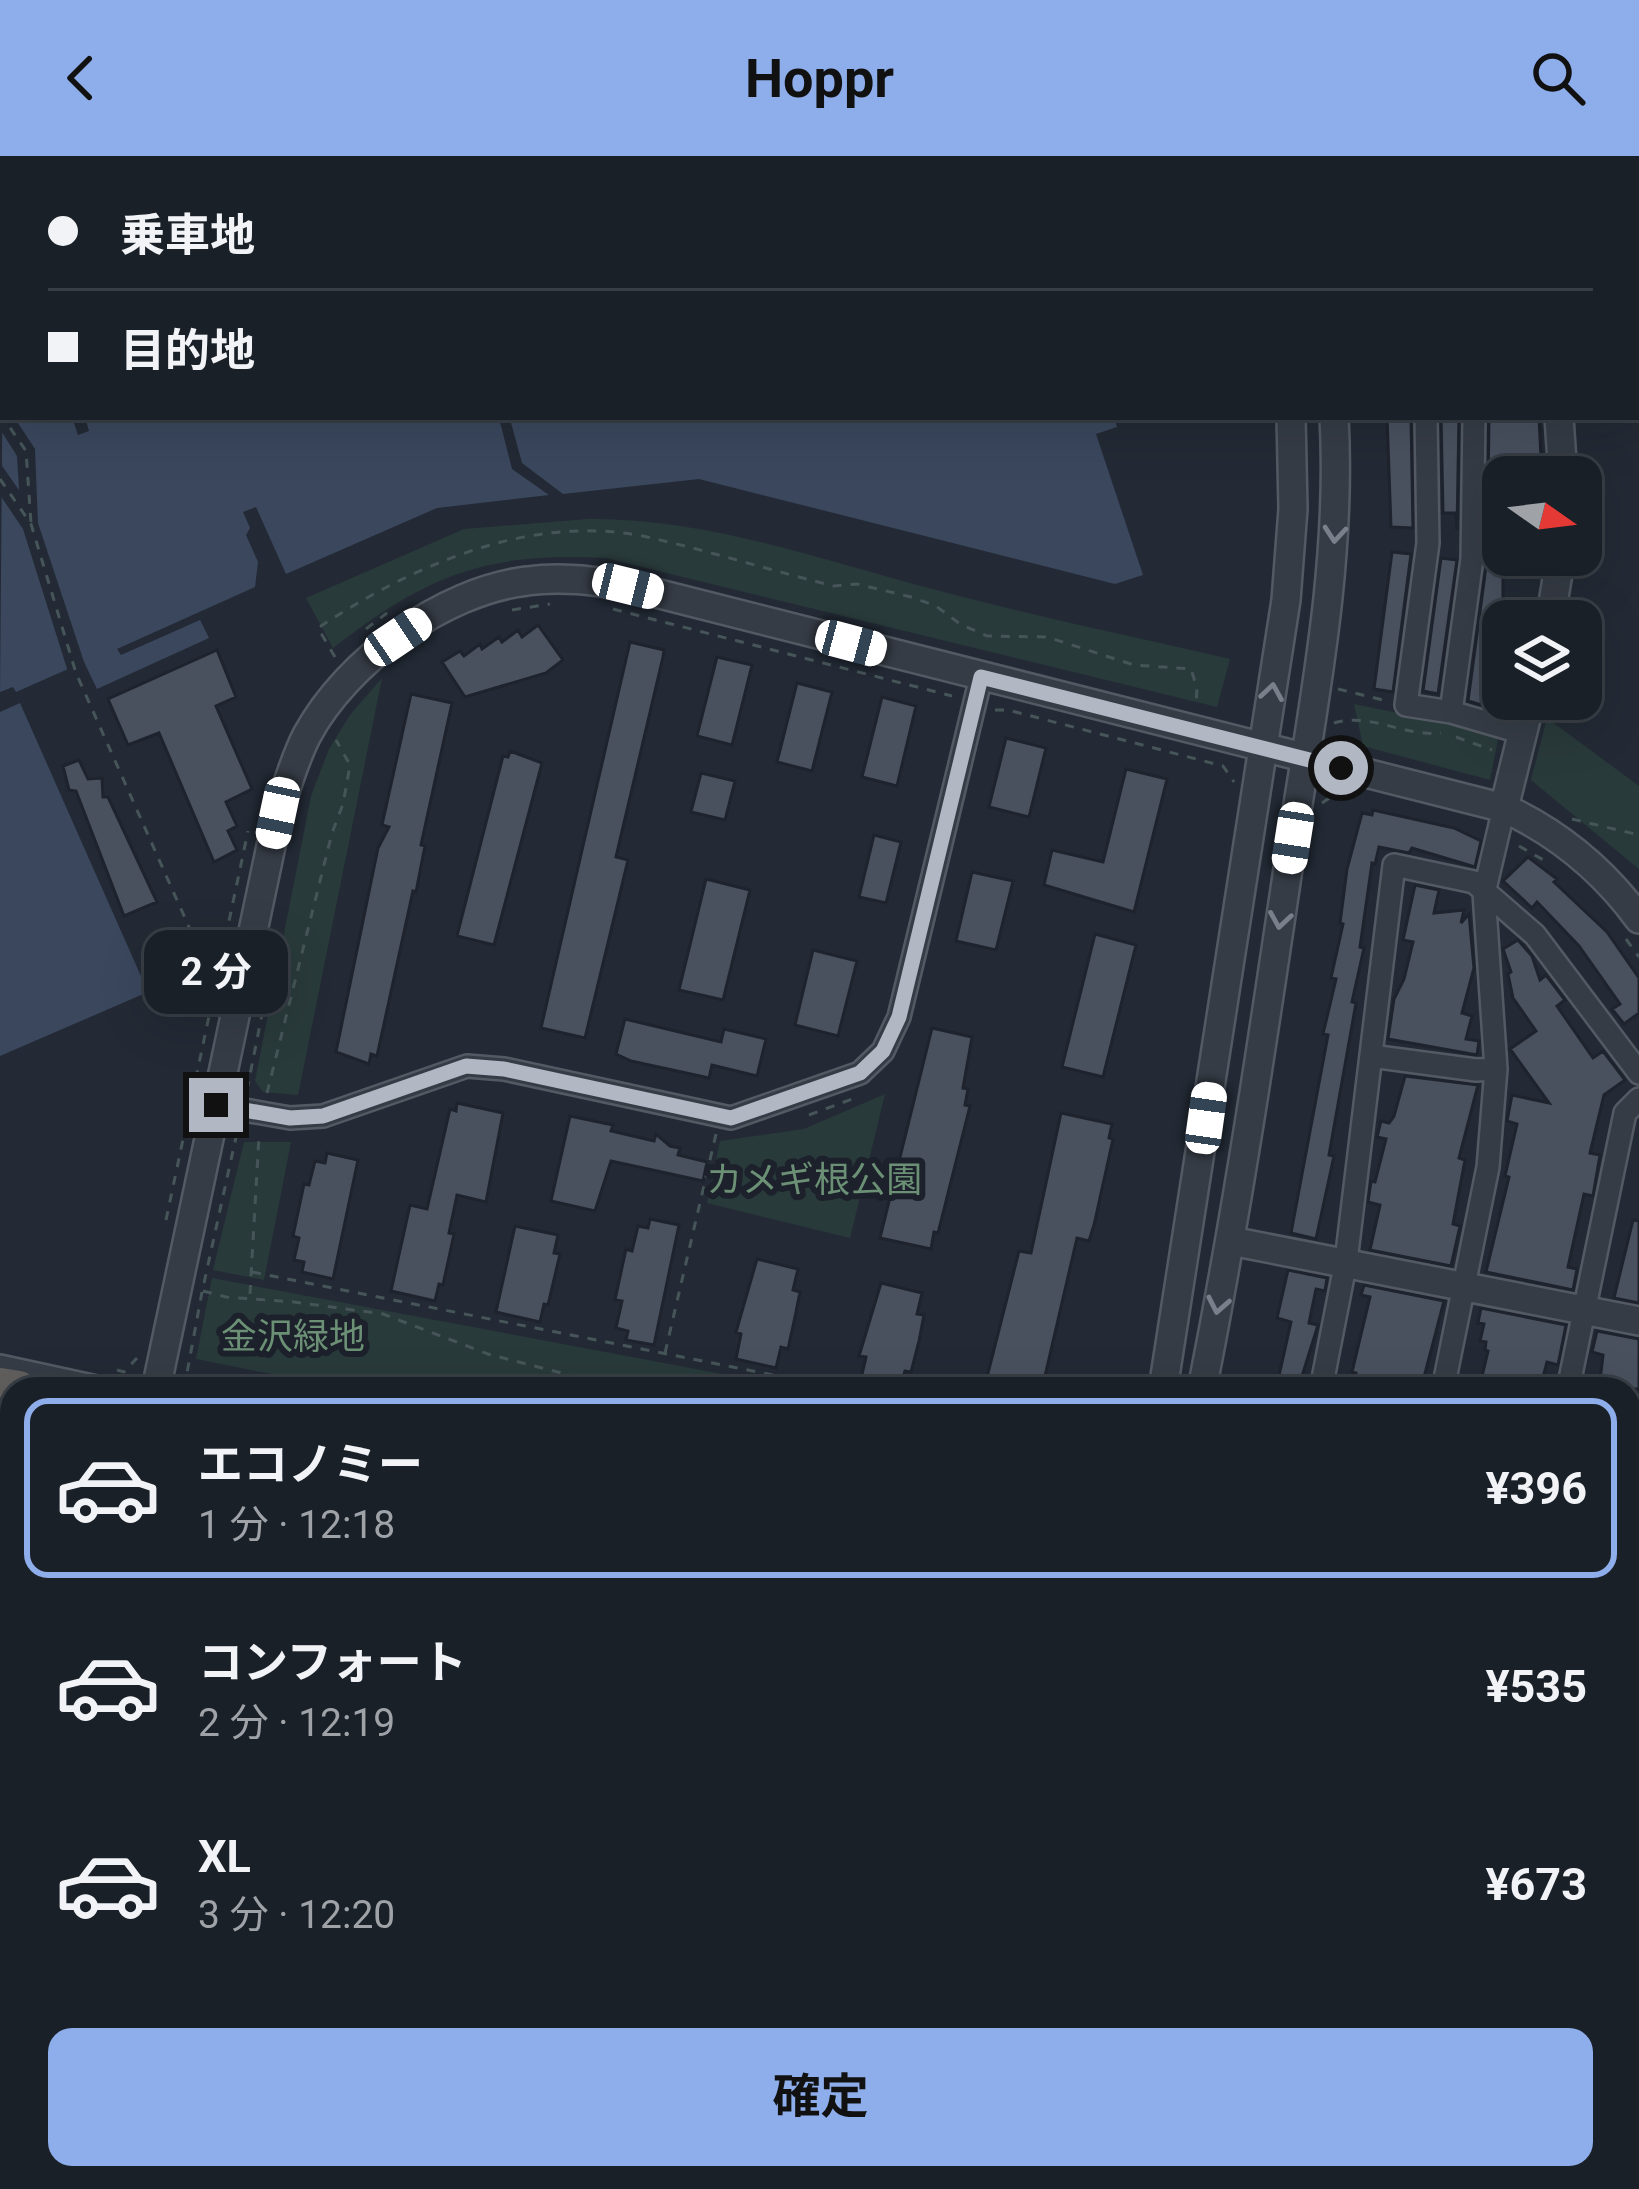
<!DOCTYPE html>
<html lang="ja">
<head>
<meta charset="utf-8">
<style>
	body { margin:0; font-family:Roboto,"Noto Sans JP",sans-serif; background:#272d34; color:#f1f3f6; height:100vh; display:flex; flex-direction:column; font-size:45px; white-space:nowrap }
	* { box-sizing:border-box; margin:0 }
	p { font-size:39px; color:#9fa3a8 }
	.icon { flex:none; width:66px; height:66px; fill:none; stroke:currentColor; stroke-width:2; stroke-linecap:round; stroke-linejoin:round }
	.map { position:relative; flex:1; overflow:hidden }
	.drawer { position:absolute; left:0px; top:1221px; width:1641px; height:813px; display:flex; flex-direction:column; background:#1a2028; border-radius:36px 36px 0 0; box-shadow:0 12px 48px #0002,0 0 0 3px #383e45 }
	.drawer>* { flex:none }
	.guide { position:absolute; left:0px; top:0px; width:1641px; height:264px; box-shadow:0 12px 48px #0002,0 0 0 3px #383e45; display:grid; align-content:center; height:264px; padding:0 48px; background:#1a2028 }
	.needle { width:78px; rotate:104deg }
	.fabs { position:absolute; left:1482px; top:300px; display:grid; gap:24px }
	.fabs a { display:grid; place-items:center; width:120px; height:120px; border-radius:24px; background:#1a2028; box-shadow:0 12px 48px #0002,0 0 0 3px #383e45; font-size:60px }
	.end { position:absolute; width:54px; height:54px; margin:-27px; border:15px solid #b1b7c3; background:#111; box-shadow:0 0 0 6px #111 }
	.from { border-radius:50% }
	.bubble { position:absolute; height:84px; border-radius:24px; background:#1a2028; box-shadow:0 12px 48px #0002,0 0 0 3px #383e45; font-size:39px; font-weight:700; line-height:84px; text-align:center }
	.car { position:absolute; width:36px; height:72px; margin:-36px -18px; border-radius:15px; box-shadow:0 0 9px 3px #0007; background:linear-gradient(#fff 24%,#345 0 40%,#fff 0 76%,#345 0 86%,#fff 0) }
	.guide b { display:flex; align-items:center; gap:42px; height:114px; font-size:45px }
	.guide b+b { border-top:3px solid #383e45 }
	.guide i { width:30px; height:30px; background:#f1f3f6 }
	ul { padding:21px 0 0; list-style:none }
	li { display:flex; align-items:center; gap:36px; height:180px; margin:0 24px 18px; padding:0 24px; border:6px solid transparent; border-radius:24px }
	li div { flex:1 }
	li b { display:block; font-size:45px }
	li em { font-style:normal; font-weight:700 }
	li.on { border-color:#8eadeb }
	li>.icon { width:108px; height:108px; stroke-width:1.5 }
	.primary-button { display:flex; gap:24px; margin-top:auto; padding:24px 48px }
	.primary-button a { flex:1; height:138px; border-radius:24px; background:#8eadeb; color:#111; font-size:48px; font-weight:700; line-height:138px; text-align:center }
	header { display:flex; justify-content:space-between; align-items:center; height:156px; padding:0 48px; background:#8eadeb; color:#111; font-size:54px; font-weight:700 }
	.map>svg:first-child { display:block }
	.green { fill:#293a3b }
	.water { fill:#3a475d }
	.pier { fill:#232a35 }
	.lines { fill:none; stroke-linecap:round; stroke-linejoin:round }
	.stream { stroke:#3a475d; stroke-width:6 }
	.building { fill:#49515f; stroke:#1e232d; stroke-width:3 }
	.service-casing { stroke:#545a64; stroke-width:15 }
	.minor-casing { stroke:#545a64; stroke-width:26 }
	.tertiary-casing { stroke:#545a64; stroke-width:32 }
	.trunk-casing { stroke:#414751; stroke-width:40 }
	.path { stroke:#465558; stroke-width:3; stroke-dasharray:9 9; stroke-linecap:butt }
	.service { stroke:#363c46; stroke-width:10 }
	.minor { stroke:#363c46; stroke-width:21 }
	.tertiary { stroke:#363c46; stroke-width:27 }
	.trunk { stroke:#605f5d; stroke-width:36 }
	.tram { stroke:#5b626f; stroke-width:3 }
	.oneway { stroke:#7a808b }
	.route { stroke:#b1b7c3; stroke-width:15 }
	.labels { text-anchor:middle; stroke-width:12; stroke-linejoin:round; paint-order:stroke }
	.park-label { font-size:36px; fill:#6b9075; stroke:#1c212b }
</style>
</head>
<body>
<header><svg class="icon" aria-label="back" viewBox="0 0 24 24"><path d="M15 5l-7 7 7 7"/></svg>Hoppr<svg class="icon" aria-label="search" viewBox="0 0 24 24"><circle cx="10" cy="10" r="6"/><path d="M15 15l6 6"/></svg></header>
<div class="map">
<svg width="1639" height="2033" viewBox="0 0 1639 2033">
	<rect width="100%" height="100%" fill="#232a35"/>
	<path class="green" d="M0,0H516L3,3L0,162Z
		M588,363C707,362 822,404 936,434C1033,460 1132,480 1230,503L1217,551L605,402C485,396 427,419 333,492L306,442L464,373Z
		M382,522L298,939L263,936L255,925L311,640L329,593L350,559Z
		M1354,548L1499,578L1490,624L1363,590Z
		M1547,562L1639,630V713L1531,624Z
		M885,938L850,1082L707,1047L720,985L804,973Z
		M244,986H291L264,1124L213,1114Z
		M212,1122L802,1233H346L196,1203Z"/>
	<path class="water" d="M3,180V261H72L78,279L89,275L85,261H1114L1117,271L1096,278L1143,419L1115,428L699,323L563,338L522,307L510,263L500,266L512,313L549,339L437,352L286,418L256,351L243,356L250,372L246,379L258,406L255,431L117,493L121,499L200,464L209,482L97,533L84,506L16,536L13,531L0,536Z
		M20,547L148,836L0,900V556Z"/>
	<path class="pier" d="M0,241L3,261H14L35,293L38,367L95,539L82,514L69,519L23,373L0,339V307L19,334L17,300L0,273Z"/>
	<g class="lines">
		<path class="stream" d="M581,3L584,0"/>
	</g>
	<path class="building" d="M1387,261H1411L1413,372L1391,371Z
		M1441,261H1459L1457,374L1456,357H1443Z
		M1489,261H1539L1542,321H1503V540L1488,536L1485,550L1468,545L1487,403Z
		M1392,396L1411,398L1393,536L1374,533Z
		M1441,402L1457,404L1438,538L1423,535Z
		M538,469L563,504L546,517L465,541L442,506L460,495L464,500L480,488L482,493L499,481L502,486L518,474L522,481Z
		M630,486L664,494L663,501L616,701L628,704L585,882L541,872Z
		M217,494L236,541L216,550L252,633L226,646L237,670L228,675L237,694L214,706L159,577L128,589L108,543Z
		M717,501L752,509L732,589L697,580Z
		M797,527L832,536L812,615L777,606Z
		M411,538L452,547L421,689L425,690L416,736L413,735L377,900L371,898L369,908L336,896L378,692L389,671L382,669Z
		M882,541L916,550L897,630L862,621Z
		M1006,582L1046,592L1029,661L989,651Z
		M510,595L542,607L494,789L457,780L503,600L508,601Z
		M79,604L88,623L102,622L103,641H108L157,746L124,760L76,635L69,634L63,610Z
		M1126,613L1167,623L1134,756L1044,729L1052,694L1103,706Z
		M701,617L735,625L725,664L691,656Z
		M1373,654L1454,672L1481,685L1475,711L1412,692L1409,697L1379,691L1375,708L1372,707L1360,791L1364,792L1352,846L1356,847L1329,999L1334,1000L1316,1083L1291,1077L1328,879L1323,878L1336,823L1331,822L1343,768L1340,767L1347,713L1362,657L1372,659Z
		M874,679L901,686L886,747L859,741Z
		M1528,701L1557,723L1554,726L1607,776L1639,822V857L1624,868L1612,853L1620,848L1579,790L1537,746L1532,752L1503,725Z
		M972,716L1013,725L996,794L956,785Z
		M706,723L750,734L723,844L679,834Z
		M1415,729L1439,734L1434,757L1464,754L1461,767L1469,758L1474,812L1462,857L1472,860L1466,883L1479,885L1477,899L1388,883L1394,843L1404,823L1413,786L1403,784Z
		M1095,778L1136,789L1103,921L1062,911Z
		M1518,784L1532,800L1540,824L1546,819L1565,844L1557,850L1593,902L1603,895L1625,924L1604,939L1590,997L1600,999L1593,1040L1584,1038L1568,1111L1577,1113L1573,1134L1486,1116L1509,1021L1505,1020L1517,968L1507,965L1512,939L1549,947L1510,893L1536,875L1513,842L1508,818L1511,816L1503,793Z
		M813,794L857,805L838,880L795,869Z
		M625,863L721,886L724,873L766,883L757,920L712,909L709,922L631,905L616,898Z
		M932,872L972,881L963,932L968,933L965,949L970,950L938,1077L934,1076L931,1093L880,1082Z
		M1405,920L1478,929L1459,1002L1465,1004L1453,1068L1460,1070L1451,1110L1370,1094L1380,1049L1368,1046L1371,1025L1375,1026L1386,983L1377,981L1381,965L1389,967L1394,960Z
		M457,947L503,957L486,1046L457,1039L449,1077L454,1078L443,1129L439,1128L435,1145L391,1135L410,1049L427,1053L450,953L456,955Z
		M1061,957L1112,968L1109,982L1113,983L1094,1069L1089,1085L1077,1082L1042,1233H984L1019,1095L1031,1097Z
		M570,960L613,969L611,975L654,985L656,978L670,990L680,992L678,999L707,1006L703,1025L611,1005L595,1055L551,1045Z
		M327,997L358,1004L333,1123L302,1116L304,1106L294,1104L299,1082L293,1080L304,1028L309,1029L315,1005L325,1007Z
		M650,1063L679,1069L654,1189L626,1184L628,1175L616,1172L622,1145L615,1144L626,1093L632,1095L638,1070L648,1072Z
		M1633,1064L1639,1065V1147L1614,1142Z
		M515,1070L558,1079L554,1097L560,1098L548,1149L544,1148L540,1166L496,1156Z
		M757,1103L798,1113L793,1134L800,1136L795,1161L788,1193L781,1191L776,1212L736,1203L741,1178L736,1176Z
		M1288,1114L1327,1122L1325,1135L1316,1133L1309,1167L1318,1169L1298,1233H1276L1291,1166L1277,1162Z
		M881,1127L922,1137L917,1158L924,1159L919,1185L911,1216L905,1215L900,1233L860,1227L866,1201L859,1200Z
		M1364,1129L1444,1145L1421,1233H1353L1356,1217L1352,1216L1370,1141L1361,1139Z
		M1481,1152L1566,1169L1558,1209L1547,1206L1540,1233H1479L1488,1195L1485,1194L1486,1186L1480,1185L1484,1168L1478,1167Z
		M1597,1175L1639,1183V1233H1599L1603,1199L1592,1196Z"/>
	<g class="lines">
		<defs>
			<path id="service" d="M285,0L286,3
				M168,3L176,0"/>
			<path id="minor" d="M1370,0L1372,3
				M1426,0L1427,3
				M530,3L533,0
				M1583,3L1606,0
				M1638,81H1639
				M0,173L3,172
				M1638,198L1639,193
				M1638,250H1639
				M1426,261L1428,387L1406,549L1451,556L1523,577
				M1451,556L1472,403L1474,261
				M1371,900L1476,914L1496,913
				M216,949L290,962L323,960L467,910L504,913L731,962L860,917L883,895L899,861L981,521
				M0,1210L106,1233
				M1321,1233L1346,1105L1394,709L1474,726L1535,779L1639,917
				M1443,1233L1488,1011L1496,913L1484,737L1504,652
				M1568,1233L1625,957L1639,943
				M0,1318L12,1321
				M1629,1391L1639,1393"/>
			<path id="tertiary" d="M1228,0L1229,3
				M1271,0L1272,3
				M1536,0V3
				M1559,261L1563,321
				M1550,465L1561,399
				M1504,652L1531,543
				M1231,1085L1639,1165
				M156,1233L278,657C287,631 294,604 307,579C347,505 443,435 527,425C562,420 594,425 628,430L1504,652C1558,677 1604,715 1639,763
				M1163,1233L1286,444L1293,353L1291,261
				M1202,1233C1238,1052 1265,868 1292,686C1314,545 1342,404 1334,261
				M0,1522L12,1525
				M1629,1932L1639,1935
				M986,2033L989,2022
				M1037,2033L1040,2022"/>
			<path id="trunk" d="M0,1230L19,1233
				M0,1299L12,1301
				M1629,1522L1639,1524
				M1629,1670L1639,1672"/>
		</defs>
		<use href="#service" class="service-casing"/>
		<use href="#minor" class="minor-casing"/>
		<use href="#tertiary" class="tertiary-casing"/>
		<use href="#trunk" class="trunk-casing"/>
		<path class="path" d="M57,3L58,0
			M0,25H3
			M0,82L3,81
			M0,102L3,101
			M0,257L26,295L31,367
			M0,323L31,368L76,517L213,825
			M613,453L952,540
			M512,454L550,448
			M366,473L387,457
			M335,501L318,472C411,410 532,356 647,381C710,395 772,415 834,430L857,428L911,441L936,450L960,468L987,480L1047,481L1134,509L1191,513L1197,532L1196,549
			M1338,533L1387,545
			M995,554H1008L1223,610L1234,626
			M1334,567C1370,556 1404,581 1441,577
			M1456,581L1492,594
			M1322,647L1338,636
			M1572,663L1639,679
			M1519,690L1547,706
			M1626,783L1639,801
			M247,934L265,843
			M267,937L332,677L343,648L350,609L336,584
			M809,959L855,942
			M166,1064L248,675
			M252,1116L844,1233
			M204,1127L238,972
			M203,1135L226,1141L294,1146L383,1158L488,1198L623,1233
			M250,1138L259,980
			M665,1197L716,978
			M117,1214L124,1216L137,1202
			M184,1233L202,1136
			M1629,1432L1639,1434
			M0,1552L12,1555"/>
		<use href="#service" class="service"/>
		<use href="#minor" class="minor"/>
		<use href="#tertiary" class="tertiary"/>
		<use href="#trunk" class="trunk"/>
		<path class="tram" d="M384,3L393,0
			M420,3L429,0
			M0,123L3,122
			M0,151L3,150"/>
	</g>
	<defs><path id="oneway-chevron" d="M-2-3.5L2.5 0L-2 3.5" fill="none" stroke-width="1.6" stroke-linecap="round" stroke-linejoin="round" transform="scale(3)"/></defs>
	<g class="oneway">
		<use href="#oneway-chevron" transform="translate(1335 378) rotate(95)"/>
		<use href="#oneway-chevron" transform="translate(1272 536) rotate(-81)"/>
		<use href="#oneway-chevron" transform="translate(1280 764) rotate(99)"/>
		<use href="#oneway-chevron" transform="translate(1218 1149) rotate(101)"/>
	</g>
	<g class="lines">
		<path class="route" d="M216,949L290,962L323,960L466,910L504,913L731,962L860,917L883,895L899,861L981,521L1341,612"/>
	</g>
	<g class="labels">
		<g class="park-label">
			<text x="814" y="1036">カメギ根公園</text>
			<text x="293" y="1193">金沢緑地</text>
		</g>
	</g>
</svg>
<div class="fabs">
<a><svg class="needle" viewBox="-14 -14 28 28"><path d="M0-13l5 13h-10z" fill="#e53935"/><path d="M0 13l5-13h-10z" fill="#9fa3a8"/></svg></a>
<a><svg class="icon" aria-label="layers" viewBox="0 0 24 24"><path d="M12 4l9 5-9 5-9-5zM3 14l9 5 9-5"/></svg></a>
</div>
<i class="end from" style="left:1341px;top:612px"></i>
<i class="end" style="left:216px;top:949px"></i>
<div class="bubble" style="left:144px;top:774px;width:144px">2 分</div>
<i class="car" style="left:628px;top:430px;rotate:104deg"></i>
<i class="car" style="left:398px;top:481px;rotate:56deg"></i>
<i class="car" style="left:851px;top:487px;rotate:105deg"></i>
<i class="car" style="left:278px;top:657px;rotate:192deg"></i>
<i class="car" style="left:1293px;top:682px;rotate:189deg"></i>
<i class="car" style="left:1206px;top:962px;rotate:8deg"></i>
<div class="guide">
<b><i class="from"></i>乗車地</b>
<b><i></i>目的地</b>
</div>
<section class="drawer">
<ul>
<li class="on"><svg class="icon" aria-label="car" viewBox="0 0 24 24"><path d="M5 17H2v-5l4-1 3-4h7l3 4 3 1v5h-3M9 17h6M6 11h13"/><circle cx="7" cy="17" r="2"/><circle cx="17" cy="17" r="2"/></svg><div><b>エコノミー</b><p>1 分 · 12:18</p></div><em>¥396</em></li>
<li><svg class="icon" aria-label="car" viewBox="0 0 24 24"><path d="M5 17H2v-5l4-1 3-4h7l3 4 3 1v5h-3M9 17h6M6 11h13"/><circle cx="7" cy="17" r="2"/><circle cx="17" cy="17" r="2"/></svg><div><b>コンフォート</b><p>2 分 · 12:19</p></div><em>¥535</em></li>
<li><svg class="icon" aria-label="car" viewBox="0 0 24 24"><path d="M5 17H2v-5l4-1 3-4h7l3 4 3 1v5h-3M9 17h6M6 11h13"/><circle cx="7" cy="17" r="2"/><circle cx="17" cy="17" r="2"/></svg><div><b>XL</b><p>3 分 · 12:20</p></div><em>¥673</em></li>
</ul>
<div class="primary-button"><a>確定</a></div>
</section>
</div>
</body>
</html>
